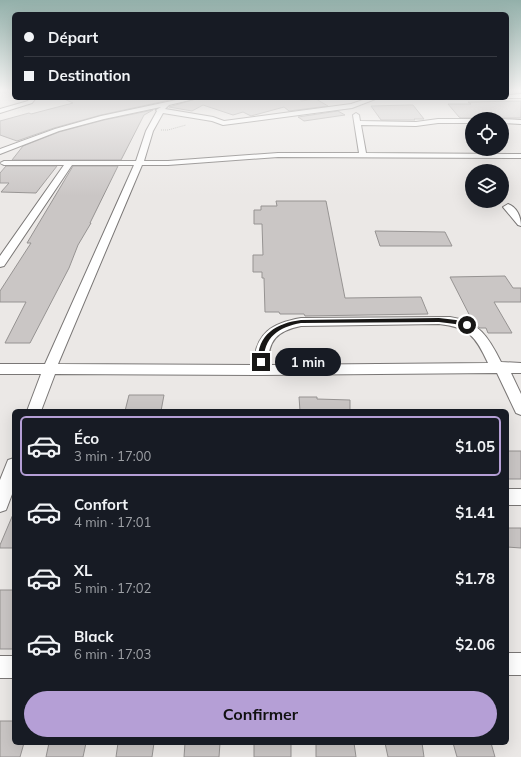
<!DOCTYPE html>
<html lang="fr">
<head>
<meta charset="utf-8">
<style>
	body { margin:0; font-family:Mulish,sans-serif; background:#242831; color:#f1f3f6; height:100vh; display:flex; flex-direction:column; font-size:15px; white-space:nowrap }
	* { box-sizing:border-box; margin:0 }
	p { font-size:13px; color:#9ea1a6 }
	.icon { flex:none; width:22px; height:22px; fill:none; stroke:currentColor; stroke-width:2; stroke-linecap:round; stroke-linejoin:round }
	.map { position:relative; flex:1; overflow:hidden }
	.panel { position:absolute; left:12px; top:409px; width:497px; height:336px; display:flex; flex-direction:column; background:#171b24; border-radius:6px; box-shadow:0 4px 16px #0002 }
	.panel>* { flex:none }
	.hud { position:absolute; left:12px; top:12px; width:497px; height:88px; border-radius:6px; box-shadow:0 4px 16px #0002; display:grid; align-content:center; height:88px; padding:0 12px; background:#171b24 }
	.tools { position:absolute; left:465px; top:112px; display:grid; gap:8px }
	.tools a { display:grid; place-items:center; width:44px; height:44px; border-radius:50%; background:#171b24; box-shadow:0 4px 16px #0002; font-size:20px }
	.end { position:absolute; width:18px; height:18px; margin:-9px; border:5px solid #181716; background:#fff; box-shadow:0 0 0 2px #fff }
	.from { border-radius:50% }
	.bubble { position:absolute; height:28px; border-radius:14px; background:#171b24; box-shadow:0 4px 16px #0002; font-size:13px; font-weight:700; line-height:28px; text-align:center }
	.hud b { display:flex; align-items:center; gap:14px; height:38px; font-size:15px }
	.hud b+b { border-top:1px solid #363941 }
	.hud i { width:10px; height:10px; background:#f1f3f6 }
	ul { padding:7px 0 0; list-style:none }
	li { display:flex; align-items:center; gap:12px; height:60px; margin:0 8px 6px; padding:0 4px; border:2px solid transparent; border-radius:6px }
	li div { flex:1 }
	li b { display:block; font-size:15px }
	li em { font-style:normal; font-weight:700 }
	li.on { border-color:#b59fd6 }
	li>.icon { width:36px; height:36px; stroke-width:1.5 }
	.cta { display:flex; gap:8px; margin-top:auto; padding:8px 12px }
	.cta a { flex:1; height:46px; border-radius:24px; background:#b59fd6; color:#111; font-size:16px; font-weight:700; line-height:46px; text-align:center }
	.map>svg:first-child { display:block }
	.building { fill:#cac6c5; stroke:#969392 }
	.lines { fill:none; stroke-linecap:round; stroke-linejoin:round }
	.minor-casing { stroke:#7a7776; stroke-width:2 }
	.path { stroke:#a2a09e; stroke-width:1; stroke-dasharray:1 1; stroke-linecap:butt }
	.minor { fill:#fff; fill-rule:evenodd }
	.route { fill:#181716 }
</style>
</head>
<body>
<div class="map">
<svg width="521" height="757" viewBox="0 0 521 757">
	<rect width="100%" height="100%" fill="#ebe8e6"/>
	<path class="building" d="M62,98H179L101,115L54,128L17,141L0,135V121L29,113L31,114L73,103Z
		M199,98H301V101L316,99L328,106L289,111L284,107L251,116L243,112L233,115L203,105L192,111L169,107Z
		M521,101V118H461L459,117L448,104H471L468,102Z
		M409,105H413L424,119H414L415,120H381L371,106Z
		M153,110L144,115L121,160H12L23,146L59,132L104,120Z
		M338,111L345,115L304,121L298,117Z
		M6,166H57L36,193L1,192L9,183H0V173Z
		M73,166H118L90,223H91L78,245L69,268L30,343H5L26,302H0V291L31,243H27Z
		M276,201H326L345,298L421,297L428,314L305,316L304,314H280L279,312H265L264,278H262V272H253V255H263L262,224H254V210H261V206H277Z
		M375,231L445,232L452,246H380Z
		M505,276L513,288H521V302H494L512,333H488L486,328H480L474,324L450,277Z
		M129,395H164L161,411H125Z
		M299,397H317V399L350,400V411H300Z
		M507,451H521V479H507Z
		M14,512V548H0V545Z
		M507,528H521V548L507,547Z
		M0,590H14V649H0Z
		M0,721H14V743H24L20,757H0Z
		M49,743H86L83,757H46Z
		M118,743H154L152,757H116Z
		M185,743H220L219,757H184Z
		M254,743H291V757H254Z
		M316,743H354L356,757H316Z
		M385,743H422L424,757H388Z
		M453,743H491L495,757H457Z"/>
	<g class="lines">
		<defs>
			<path id="minor" d="M521,94V98H505H507V95Z
				M30,98H36L32,103L0,113V109L28,101Z
				M186,98H198L169,105L165,109L213,117L224,121L351,104L369,98H378L352,108L223,125L212,121L163,113L153,131L144,161H168L278,153H359L353,115L356,113L359,115L360,121L416,122L438,119H472V123H438L416,126L361,125L366,153L521,154V158L278,157L168,165H142L58,364L254,365C255,333 272,323 301,318L450,317C479,321 489,338 501,362L521,363V373H511L521,394V415L516,413L497,373L261,375L55,374L41,411H27L41,374H0V364H45L134,165H72L4,266L0,267V256L64,165H4L0,163L4,161H136L146,131L157,111L156,110L161,107L104,119L59,131L0,154V149L55,129L101,116ZM439,324C469,327 476,337 488,363L268,365C268,340 277,331 301,326Z
				M502,119L521,120V124L502,123Z
				M508,204C517,207 521,217 521,226L518,225L503,207Z
				M14,458V489L6,510L0,512V480L8,460Z
				M507,489H521V505H507Z
				M507,653H521V675H507Z
				M0,656H14V678H0Z"/>
		</defs>
		<use href="#minor" class="minor-casing"/>
		<path class="path" d="M161,130H168L186,125"/>
		<use href="#minor" class="minor"/>
	</g>
	<linearGradient id="sky" x2="0" y2="1"><stop stop-color="#93b0aa"/><stop offset="0.46" stop-color="#f6f5f4"/><stop offset="1" stop-color="#f6f5f4" stop-opacity="0"/></linearGradient>
	<rect width="521" height="196" fill="url(#sky)"/>
	<path class="route" d="M439,318L456,320L470,325L467,327L455,324L439,322L301,323C279,327 263,337 264,362L261,364L258,362C257,334 277,323 301,320Z"/>
</svg>
<div class="tools">
<a><svg class="icon" aria-label="locate" viewBox="0 0 24 24"><circle cx="12" cy="12" r="6"/><path d="M12 2v4M12 18v4M2 12h4M18 12h4"/></svg></a>
<a><svg class="icon" aria-label="layers" viewBox="0 0 24 24"><path d="M12 4l9 5-9 5-9-5zM3 14l9 5 9-5"/></svg></a>
</div>
<i class="end from" style="left:467px;top:325px"></i>
<i class="end" style="left:261px;top:362px"></i>
<div class="bubble" style="left:275px;top:348px;width:66px">1 min</div>
<div class="hud">
<b><i class="from"></i>Départ</b>
<b><i></i>Destination</b>
</div>
<section class="panel">
<ul>
<li class="on"><svg class="icon" aria-label="car" viewBox="0 0 24 24"><path d="M5 17H2v-5l4-1 3-4h7l3 4 3 1v5h-3M9 17h6M6 11h13"/><circle cx="7" cy="17" r="2"/><circle cx="17" cy="17" r="2"/></svg><div><b>Éco</b><p>3 min · 17:00</p></div><em>$1.05</em></li>
<li><svg class="icon" aria-label="car" viewBox="0 0 24 24"><path d="M5 17H2v-5l4-1 3-4h7l3 4 3 1v5h-3M9 17h6M6 11h13"/><circle cx="7" cy="17" r="2"/><circle cx="17" cy="17" r="2"/></svg><div><b>Confort</b><p>4 min · 17:01</p></div><em>$1.41</em></li>
<li><svg class="icon" aria-label="car" viewBox="0 0 24 24"><path d="M5 17H2v-5l4-1 3-4h7l3 4 3 1v5h-3M9 17h6M6 11h13"/><circle cx="7" cy="17" r="2"/><circle cx="17" cy="17" r="2"/></svg><div><b>XL</b><p>5 min · 17:02</p></div><em>$1.78</em></li>
<li><svg class="icon" aria-label="car" viewBox="0 0 24 24"><path d="M5 17H2v-5l4-1 3-4h7l3 4 3 1v5h-3M9 17h6M6 11h13"/><circle cx="7" cy="17" r="2"/><circle cx="17" cy="17" r="2"/></svg><div><b>Black</b><p>6 min · 17:03</p></div><em>$2.06</em></li>
</ul>
<div class="cta"><a>Confirmer</a></div>
</section>
</div>
</body>
</html>
